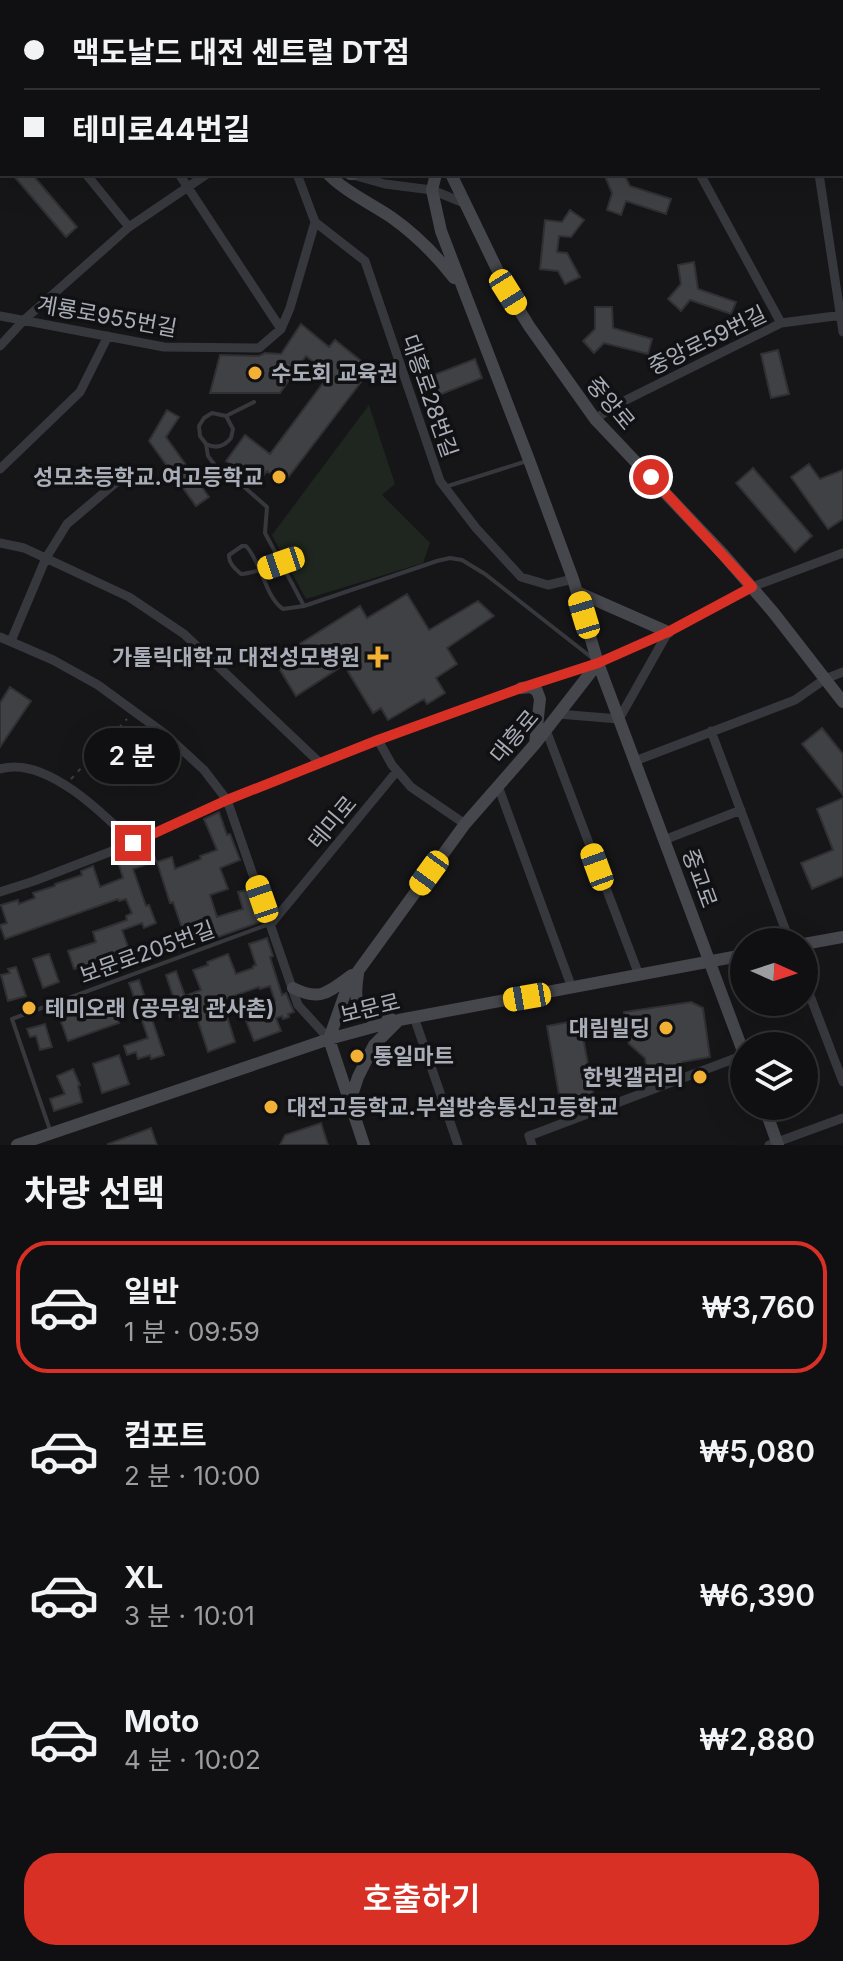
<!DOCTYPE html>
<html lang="ko">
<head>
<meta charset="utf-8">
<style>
	body { margin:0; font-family:Inter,"Noto Sans KR",sans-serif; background:#19191b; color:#f1f3f6; height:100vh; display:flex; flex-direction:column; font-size:30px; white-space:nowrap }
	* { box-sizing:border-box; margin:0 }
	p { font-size:26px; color:#9c9d9f }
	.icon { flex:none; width:44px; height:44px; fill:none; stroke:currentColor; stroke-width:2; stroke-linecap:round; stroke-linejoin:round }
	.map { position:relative; height:1145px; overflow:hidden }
	.panel { display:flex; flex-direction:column; background:#101012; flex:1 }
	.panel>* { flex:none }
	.banner { position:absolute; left:0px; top:0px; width:844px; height:176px; box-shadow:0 8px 32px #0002,0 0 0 2px #303032; display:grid; align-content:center; height:176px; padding:0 24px; background:#101012 }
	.needle { width:52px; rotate:93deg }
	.fabs { position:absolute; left:730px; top:928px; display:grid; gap:16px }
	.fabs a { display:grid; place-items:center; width:88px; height:88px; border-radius:50%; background:#101012; box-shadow:0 8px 32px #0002,0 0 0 2px #303032; font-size:40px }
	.end { position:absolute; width:36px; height:36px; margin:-18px; border:10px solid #d93025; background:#fff; box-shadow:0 0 0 4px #fff }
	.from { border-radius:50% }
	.bubble { position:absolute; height:56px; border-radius:28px; background:#101012; box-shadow:0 8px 32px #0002,0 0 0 2px #303032; font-size:26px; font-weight:600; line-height:56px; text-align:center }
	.car { position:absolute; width:24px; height:48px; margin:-24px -12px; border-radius:10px; box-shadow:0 0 6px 2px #0007; background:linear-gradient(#f5c518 24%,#345 0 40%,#f5c518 0 76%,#345 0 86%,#f5c518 0) }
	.banner b { display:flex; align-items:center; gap:28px; height:76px; font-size:30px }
	.banner b+b { border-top:2px solid #303032 }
	.banner i { width:20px; height:20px; background:#f1f3f6 }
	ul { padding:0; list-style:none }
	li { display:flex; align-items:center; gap:24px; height:132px; margin:0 16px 12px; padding:0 8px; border:4px solid transparent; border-radius:32px }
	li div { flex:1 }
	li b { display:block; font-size:30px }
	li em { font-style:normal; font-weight:600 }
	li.on { border-color:#d93025 }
	li>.icon { width:72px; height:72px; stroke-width:1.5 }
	h2 { padding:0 24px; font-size:36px; line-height:96px }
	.primary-button { display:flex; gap:16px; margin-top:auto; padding:16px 24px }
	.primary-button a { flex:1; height:92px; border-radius:32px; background:#d93025; color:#fff; font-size:32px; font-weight:600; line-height:92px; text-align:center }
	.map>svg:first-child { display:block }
	.green { fill:#1e261f }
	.building { fill:#404145; stroke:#303034; stroke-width:2 }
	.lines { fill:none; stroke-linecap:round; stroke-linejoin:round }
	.path { stroke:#3d3f44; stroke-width:2; stroke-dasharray:4 6; stroke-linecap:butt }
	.lane { stroke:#37383d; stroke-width:4 }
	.street { stroke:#37383d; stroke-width:9 }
	.secondary { stroke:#45474d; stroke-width:12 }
	.route { stroke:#d93025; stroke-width:10 }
	.poi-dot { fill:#f2b134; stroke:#111113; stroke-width:3 }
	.labels { text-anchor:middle; stroke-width:7; stroke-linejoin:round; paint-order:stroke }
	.street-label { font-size:22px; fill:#a8adb8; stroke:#111113 }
	.poi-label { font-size:22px; font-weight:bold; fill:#a8adb8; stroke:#111113; text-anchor:start }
</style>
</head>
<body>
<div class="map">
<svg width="843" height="1145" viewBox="0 0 843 1145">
	<rect width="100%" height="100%" fill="#161618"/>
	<path class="green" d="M369,405L395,484L382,495L430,543L423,563L306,599L272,535Z"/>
	<path class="building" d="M12,174H32L77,227L66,237Z
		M604,174H624L630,186L671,199L666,214L626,201L621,215L607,210L612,193Z
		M570,210L584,220L571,237L559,236L557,252L567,253L580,277L565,284L558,271L540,269L545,220L562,222Z
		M694,262L698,289L736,302L731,314L690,300L681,311L668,299L681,284L678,265Z
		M595,307H612L613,328L652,339L648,354L604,343L594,353L583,341L595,329Z
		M301,324L329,347L335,340L371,369L283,484L267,471L257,484L226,461L245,435L270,454L329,375L306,356L280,393H210L220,355L259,356L265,353L281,354Z
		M778,350L789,394L771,398L761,354Z
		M475,359L482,378L439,395L431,376Z
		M167,410L179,417L166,437L209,497L196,506L149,441Z
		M809,464L820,479L843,470V519L828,529L791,477Z
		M753,468L812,536L795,552L736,483Z
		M407,594L429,630L478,601L494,616L447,648L457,664L436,678L445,693L427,704L424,699L388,720L381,708L373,713L344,665L296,696L274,660L360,606L367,618Z
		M10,687L31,701L0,747V703Z
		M822,728L843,754V795L802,744Z
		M843,798V876L812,889L801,863L833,850L817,809Z
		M219,812L227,835L230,834L240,860L220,868L228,889L210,895L217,917L243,909L238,892L250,889L260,922L210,940L204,921L182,928L173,902L170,903L157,862L172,857L175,869L201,859L200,856L217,850L204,819Z
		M150,845L156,861L133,869L146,906L149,905L156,923L144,928L142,923L122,930L134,964L108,974L103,960L74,969L68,951L96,942L93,932L127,920L126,916L132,913L126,899L119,901L118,899L5,939L0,925L7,923L1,905L18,900L19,904L35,898L33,893L55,886V884L82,875L81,871L93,866L100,887L123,878L119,865L140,857L137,849Z
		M267,938L273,956L270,957L282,995L286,993L294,1012L288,1014L289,1017L283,1019L282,1016L276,1018L281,1031L254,1041L243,1013L275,1001L270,986L260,989L259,987L222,1000L235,1042L208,1052L196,1015L181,1020L166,975L176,971L185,996L201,990L193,970L208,965L207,962L228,954L236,974L253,968V966L256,965L249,944Z
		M49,954L59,982L43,988L33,959Z
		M16,967L26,996L8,1001L1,975L10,973L8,969Z
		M139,980L164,1055L151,1059L150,1055L138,1059L136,1052L127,1055L124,1046L148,1038L129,983Z
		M111,1001L119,1023L68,1041L60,1019L77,1013L78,1016L104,1006L103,1004Z
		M691,1002L703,1008L710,1057L682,1062L683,1070L678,1072L648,1076L645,1058L629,1044L624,1012Z
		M580,1020L595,1103L582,1108L562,1112L547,1026Z
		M45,1024L52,1047L40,1050L36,1036L30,1037L27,1029Z
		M119,1055L129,1084L102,1093L93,1064Z
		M73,1069L80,1085L78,1086L82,1102L54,1111L50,1099L65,1094L57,1076Z
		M321,1123L328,1145H280L285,1135Z
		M151,1128L157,1145H108V1144Z"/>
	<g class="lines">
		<path class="path" d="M777,0L780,2
			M817,0L821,2
			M823,0L824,2
			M703,2L705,0
			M728,2L733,0
			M842,6H843
			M842,75H843
			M842,113L843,112
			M71,779L127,719"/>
		<path class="lane" d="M226,416L254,402
			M206,444C216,449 224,447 231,438L233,429L226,416L212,413L204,418L199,426L200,436L206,444L208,456L217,468L242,485L267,507L265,533L304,606
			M448,486L527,461
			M281,563C268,567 255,573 241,574C236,570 228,563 229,555L242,546H246C262,563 265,597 283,609L304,606L437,561L450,558L462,560L485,574L591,657
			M50,1130L12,1019L269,924"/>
		<path class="street" d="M194,0L195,2
			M607,0L608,2
			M56,2L59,0
			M660,2L664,0
			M0,50L2,48
			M0,66L2,69
			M842,132H843
			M86,174L129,227
			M179,174L281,329
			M297,174L315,222L365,261L440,481L476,528L521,577L548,585L573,579
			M349,174L385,184L432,190L464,203
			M700,174L781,323
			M819,174L843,332
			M0,316L164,347L259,348L281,329L290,308L315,222
			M0,346L24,320L129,227L207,174
			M595,419L618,404L781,323L843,315
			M0,469L80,392L108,336
			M0,543L24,548L129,597L184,634L320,763
			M0,637L53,660L98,685L165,734L204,770L227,800L298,1005L329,1039
			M11,641L46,558L67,524L126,474
			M558,714L619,719L668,632
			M546,730L639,975
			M711,731L790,942
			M378,740L392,765L411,787L465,824
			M635,761L795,700L825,679L843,672
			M0,769C45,755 104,814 133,843
			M498,786L572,988
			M664,840L741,810
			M0,892L34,881L133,843L227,800L378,740L521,688L598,663L668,632L752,587L843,553
			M271,924L397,771
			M804,980L843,1082
			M414,1017L458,1145
			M532,1145L529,1136L744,1055
			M769,1145L843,1118"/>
		<path class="secondary" d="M425,0V2
			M328,174C346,192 370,203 391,217C415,234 436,255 454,278
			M350,174H353
			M436,174L432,190L441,231L529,460L573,579L598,663L744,1054
			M451,174L508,292L529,326L595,419L723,554L773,612L843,702
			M577,592L668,632
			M521,688L531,687L537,691L540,699L535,744
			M804,944L843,937
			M358,974C356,988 352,1011 371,1017C377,1019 385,1018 391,1019
			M293,988C321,1002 328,992 352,975
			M350,1101L358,1077L374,1045L397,1022
			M764,1106L778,1145
			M17,1145L329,1039L399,1020L744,955
			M364,1145L329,1039L348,985L465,824L535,744L598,663"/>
	</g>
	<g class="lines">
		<path class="route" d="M133,843L227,800L378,740L521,688L598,663L668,632L752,587L651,477"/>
	</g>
	<g class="poi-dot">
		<circle cx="255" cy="373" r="8"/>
		<circle cx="279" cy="477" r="8"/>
		<path d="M374 645h8v8h8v8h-8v8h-8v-8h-8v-8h8z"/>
		<circle cx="29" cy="1008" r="8"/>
		<circle cx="666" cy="1028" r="8"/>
		<circle cx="357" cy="1056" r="8"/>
		<circle cx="700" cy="1077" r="8"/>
		<circle cx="271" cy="1107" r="8"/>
	</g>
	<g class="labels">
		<g class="street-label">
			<text transform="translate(107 316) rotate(10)" y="8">계룡로955번길</text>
			<text transform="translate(707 340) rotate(-26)" y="8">중앙로59번길</text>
			<text transform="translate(430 396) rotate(71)" y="8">대흥로28번길</text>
			<text transform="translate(611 403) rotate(50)" y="8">중앙로</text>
			<text transform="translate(514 736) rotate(-50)" y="8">대흥로</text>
			<text transform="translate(332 822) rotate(-50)" y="8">테미로</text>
			<text transform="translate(700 878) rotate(70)" y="8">중교로</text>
			<text transform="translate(147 952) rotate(-20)" y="8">보문로205번길</text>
			<text transform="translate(370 1008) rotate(-14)" y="8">보문로</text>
		</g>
		<g class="poi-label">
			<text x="271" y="381">수도회 교육권</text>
			<text x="263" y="485" text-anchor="end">성모초등학교.여고등학교</text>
			<text x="360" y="665" text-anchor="end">가톨릭대학교 대전성모병원</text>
			<text x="45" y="1016">테미오래 (공무원 관사촌)</text>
			<text x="650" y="1036" text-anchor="end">대림빌딩</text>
			<text x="373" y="1064">통일마트</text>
			<text x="684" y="1085" text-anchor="end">한빛갤러리</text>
			<text x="287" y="1115">대전고등학교.부설방송통신고등학교</text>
		</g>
	</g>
</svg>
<div class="fabs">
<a><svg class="needle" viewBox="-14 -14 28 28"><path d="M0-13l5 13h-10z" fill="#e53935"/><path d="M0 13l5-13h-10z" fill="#9c9d9f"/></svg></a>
<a><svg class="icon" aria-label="layers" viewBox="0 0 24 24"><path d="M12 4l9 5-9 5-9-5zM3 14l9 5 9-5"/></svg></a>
</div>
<i class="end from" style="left:651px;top:477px"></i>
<i class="end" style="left:133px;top:843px"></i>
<div class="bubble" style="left:84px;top:728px;width:96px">2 분</div>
<i class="car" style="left:508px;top:292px;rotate:148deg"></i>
<i class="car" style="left:281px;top:563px;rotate:251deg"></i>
<i class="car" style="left:584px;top:615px;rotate:343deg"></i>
<i class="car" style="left:597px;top:867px;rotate:340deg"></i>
<i class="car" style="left:429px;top:873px;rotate:216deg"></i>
<i class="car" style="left:262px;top:899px;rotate:341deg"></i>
<i class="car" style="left:527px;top:997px;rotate:260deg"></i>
<div class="banner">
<b><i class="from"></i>맥도날드 대전 센트럴 DT점</b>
<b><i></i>테미로44번길</b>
</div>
</div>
<section class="panel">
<h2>차량 선택</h2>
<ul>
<li class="on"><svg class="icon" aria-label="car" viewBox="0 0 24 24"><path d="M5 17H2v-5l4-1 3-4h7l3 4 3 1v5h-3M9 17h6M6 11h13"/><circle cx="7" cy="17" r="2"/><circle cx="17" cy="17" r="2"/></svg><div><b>일반</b><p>1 분 · 09:59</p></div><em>₩3,760</em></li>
<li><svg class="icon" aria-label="car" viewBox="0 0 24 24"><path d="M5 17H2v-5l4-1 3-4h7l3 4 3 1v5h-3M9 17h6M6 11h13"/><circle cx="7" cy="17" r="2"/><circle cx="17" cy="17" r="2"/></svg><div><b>컴포트</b><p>2 분 · 10:00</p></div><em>₩5,080</em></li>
<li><svg class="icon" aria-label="car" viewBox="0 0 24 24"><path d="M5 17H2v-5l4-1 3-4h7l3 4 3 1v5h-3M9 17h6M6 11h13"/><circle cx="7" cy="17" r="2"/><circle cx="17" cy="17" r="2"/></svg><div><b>XL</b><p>3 분 · 10:01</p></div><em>₩6,390</em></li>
<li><svg class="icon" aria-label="car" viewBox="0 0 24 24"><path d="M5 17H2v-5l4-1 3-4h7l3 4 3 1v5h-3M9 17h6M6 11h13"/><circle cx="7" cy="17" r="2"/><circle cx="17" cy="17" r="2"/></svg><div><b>Moto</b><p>4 분 · 10:02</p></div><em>₩2,880</em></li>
</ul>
<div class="primary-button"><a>호출하기</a></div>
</section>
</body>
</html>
